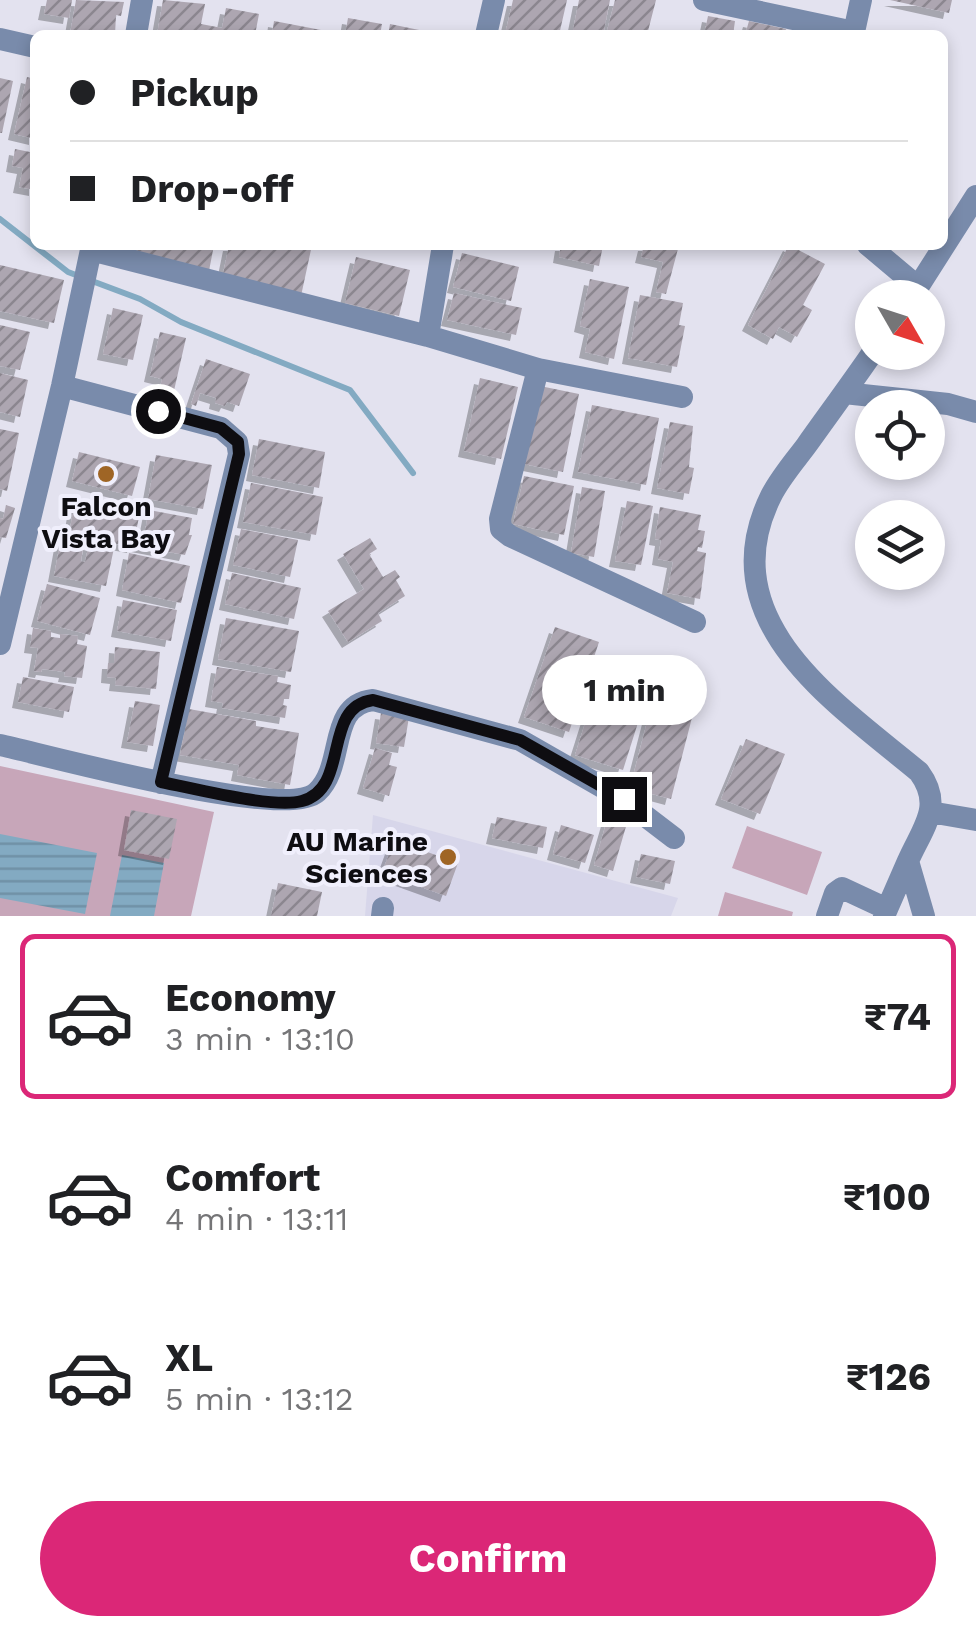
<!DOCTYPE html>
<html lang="en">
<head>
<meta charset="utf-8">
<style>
	body { margin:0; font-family:"Work Sans",sans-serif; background:#f6f6f6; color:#202124; height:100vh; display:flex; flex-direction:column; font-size:38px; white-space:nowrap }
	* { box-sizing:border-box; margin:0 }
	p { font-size:32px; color:#757577 }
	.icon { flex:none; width:55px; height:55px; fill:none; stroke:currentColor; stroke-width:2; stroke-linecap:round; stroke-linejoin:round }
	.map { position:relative; height:916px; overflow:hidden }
	.sheet { display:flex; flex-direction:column; background:#fff; flex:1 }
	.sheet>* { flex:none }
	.top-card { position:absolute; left:30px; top:30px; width:918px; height:220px; border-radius:15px; box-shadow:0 5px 15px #0003; display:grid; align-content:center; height:220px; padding:0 40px; background:#fff }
	.needle { width:65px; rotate:129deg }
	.controls { position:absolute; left:855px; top:280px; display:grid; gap:20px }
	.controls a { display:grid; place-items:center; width:90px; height:90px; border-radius:50%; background:#fff; box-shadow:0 5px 15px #0003; font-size:50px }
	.end { position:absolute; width:45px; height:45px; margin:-22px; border:12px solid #0e0d11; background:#fff; box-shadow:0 0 0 5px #fff }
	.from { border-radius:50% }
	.bubble { position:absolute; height:70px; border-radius:35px; background:#fff; box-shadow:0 5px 15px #0003; font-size:32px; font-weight:700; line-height:70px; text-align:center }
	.top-card b { display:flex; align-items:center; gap:35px; height:95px; font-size:38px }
	.top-card b+b { border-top:2px solid #e0e0e0 }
	.top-card i { width:25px; height:25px; background:#202124 }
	ul { padding:18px 0 0; list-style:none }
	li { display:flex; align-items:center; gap:30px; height:165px; margin:0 20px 15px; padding:0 20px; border:5px solid transparent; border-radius:15px }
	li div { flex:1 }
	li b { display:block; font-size:38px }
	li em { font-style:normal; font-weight:700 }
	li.active { border-color:#db2777 }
	li>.icon { width:90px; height:90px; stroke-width:1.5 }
	.action { display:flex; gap:20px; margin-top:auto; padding:20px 40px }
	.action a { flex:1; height:115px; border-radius:60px; background:#db2777; color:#fff; font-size:40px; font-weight:700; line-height:115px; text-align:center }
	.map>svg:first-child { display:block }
	.built { fill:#d7d6ea }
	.park { fill:#c7a6b9 }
	.water { fill:url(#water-rules) }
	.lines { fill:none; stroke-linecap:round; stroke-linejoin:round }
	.stream { stroke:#83aac2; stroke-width:6 }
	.building { fill:url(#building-hatch); filter:url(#shadow) }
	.minor { stroke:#798bab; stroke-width:22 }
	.route { stroke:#0e0d11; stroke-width:12 }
	.poi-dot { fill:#9f6525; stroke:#f0effc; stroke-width:4 }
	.labels { text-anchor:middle; stroke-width:8; stroke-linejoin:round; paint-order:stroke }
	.poi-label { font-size:28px; font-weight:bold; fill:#0e0d11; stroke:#f0effc }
</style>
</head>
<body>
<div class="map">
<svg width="976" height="916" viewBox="0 0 976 916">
	<defs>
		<pattern id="water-rules" width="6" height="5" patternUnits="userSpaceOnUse" patternTransform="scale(2.5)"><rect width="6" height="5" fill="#83aac2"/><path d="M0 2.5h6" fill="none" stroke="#7091a6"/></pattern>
		<pattern id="building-hatch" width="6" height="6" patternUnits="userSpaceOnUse" patternTransform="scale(2.5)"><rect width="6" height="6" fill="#ada6b1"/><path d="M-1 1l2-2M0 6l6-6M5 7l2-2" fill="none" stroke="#8b868f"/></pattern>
		<filter id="shadow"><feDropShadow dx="-6" dy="6" stdDeviation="0" flood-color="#0004"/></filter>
	</defs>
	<rect width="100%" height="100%" fill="#e3e2ef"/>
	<path class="built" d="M373,815L678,898L671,916H365Z"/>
	<path class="park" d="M0,766L214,812L191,916H0Z
		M747,826L822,852L807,895L732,868Z
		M725,892L793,912L792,916H718Z"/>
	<path class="water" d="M0,834L97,853L85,914L0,898Z
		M122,855L164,863L154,916H110Z"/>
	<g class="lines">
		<path class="stream" d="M0,219L68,272L140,299L181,322L350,390L413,473"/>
	</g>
	<path class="building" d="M47,0H72L69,18L44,14Z
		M76,0L124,2L121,16L116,15L115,35L70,34Z
		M163,0L205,4L201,24L222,28L226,8L259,14L255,35H157Z
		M513,0H567L559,35H532L506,30Z
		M579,0H610L603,35H572Z
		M615,0H656L647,35H606Z
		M890,0H952L949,13Z
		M708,16L735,21L733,35H704Z
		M348,18L382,24L380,35H345Z
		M274,21L321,30L320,35H272Z
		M749,21L786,29L784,35H745Z
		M390,24L424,31V35H388Z
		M27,77L35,79V139L14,134Z
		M0,78L13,81L2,133H0Z
		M15,149L35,153V190L19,187L23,168L12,166Z
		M121,245H214L209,271L120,252Z
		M229,245H312L301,296L222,279Z
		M561,245H603L599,266L559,257Z
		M644,245H679L666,294L656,292L663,262L641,257Z
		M789,245L825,264L803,305L812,310L797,337L779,327L773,339L748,325Z
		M462,253L519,267L511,301L453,287Z
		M356,257L410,270L399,316L345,303Z
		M0,265L64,280L54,323L0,311Z
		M590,279L629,287L614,359L585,352L590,329L580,326Z
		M454,293L522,308L516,335L447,320Z
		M640,295L683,303L679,325L685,326L677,367L628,358Z
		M113,308L143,315L133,360L103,354Z
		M0,325L30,332L20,370L0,366Z
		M160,332L186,338L173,395L159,392L162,379L150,376Z
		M206,359L250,374L239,406L227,402L225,406L215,403L216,398L200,393L196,406L191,404Z
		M0,373L28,380L20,417L0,412Z
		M480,378L518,387L501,459L464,451Z
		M540,386L579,394L563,472L524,464Z
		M592,405L659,418L646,485L578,472Z
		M670,422L693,426L689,467L694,468L689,494L657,488Z
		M0,429L19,433L7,491L0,489Z
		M259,439L325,452L319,488L252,475Z
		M79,452L140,467L132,496L72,481Z
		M156,455L212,465L203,509L148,499Z
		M524,476L574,486L564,535L513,524Z
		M251,483L323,497L316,535L243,522Z
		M582,487L605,491L594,557L571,553Z
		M75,500L140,512L133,547L69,535Z
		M627,501L653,506L641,565L615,561Z
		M6,505L15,508L6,538L0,537V518L3,519Z
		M660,507L701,515L698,530L705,531L702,548L698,547L697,551L706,553L700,599L667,593L673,562L658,559L661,540L655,539Z
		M149,510L192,518L189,535H192L185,555L137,546L139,535L144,536Z
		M241,529L298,540L290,577L233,565Z
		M61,538L84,543L81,561L85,562L89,544L114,548L106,586L54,576Z
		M370,538L377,549L369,554L383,577L395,570L400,577L396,580L405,596L378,613L382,621L348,642L328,611L364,589L343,554Z
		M129,553L190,566L181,603L122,590Z
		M232,573L301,588L294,619L225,604Z
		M47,584L100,598L90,635L37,621Z
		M123,600L177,610L171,641L117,631Z
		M226,618L299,631L291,672L218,659Z
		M555,627L599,642L569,732L524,717Z
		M33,628L51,631V637L60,638V634L78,636L77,644L87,646L82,678L64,676L65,672L42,669L41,672L34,671L38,648L30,647Z
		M115,647L160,652L156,689L115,685L116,678L107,677L108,663H114Z
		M606,657L654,672L623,770L575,755Z
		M217,667L278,676L277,682L291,685L289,699H284L283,705L287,706L285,718L222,708L223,703L211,701Z
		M23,677L74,687L69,712L18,702Z
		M654,695L695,706L671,799L630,788Z
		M135,701L160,705L153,746L127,742Z
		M189,709L256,721V726L299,733L290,785L237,775L239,765L180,755Z
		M381,713L409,717L404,747L376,743Z
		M746,739L785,754L760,814L721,799Z
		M375,748L392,753L389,765L397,767L389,796L363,788Z
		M131,810L177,819L169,859L124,850Z
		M497,817L547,827L543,848L492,838Z
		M608,817L627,823L613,871L594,865Z
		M561,825L594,835L585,863L553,854Z
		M394,840L458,863L446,896L382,873Z
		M641,854L675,861L670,884L636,877Z
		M278,883L322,892L317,916H271Z"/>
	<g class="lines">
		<path class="minor" d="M704,0L854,32L861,0
			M136,35L142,0
			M486,35L494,0
			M0,39L35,47
			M868,245L918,287
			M91,250L428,336L538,369L682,397
			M911,298L976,196
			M428,336L443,245
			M873,352C851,384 828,415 806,446C794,462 780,478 771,496C709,621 836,703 919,772C944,806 923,827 908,861
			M538,369L500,519L501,529L510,536L695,622
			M62,386L221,428L237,442L239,454L161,783
			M844,393L948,404L976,412
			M0,644L62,386L92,245
			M0,745C50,756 286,821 317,792C346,765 327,705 373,700L520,740L623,799L674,838
			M930,812L976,820
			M382,916L383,908
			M827,916L835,893L842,888L887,909
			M884,916L908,861L924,916"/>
	</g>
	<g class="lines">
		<path class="route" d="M158,411L221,428L238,442L239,454L161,782C193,788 273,809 302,801C351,788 321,707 373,700L520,740L624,799"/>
	</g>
	<g class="poi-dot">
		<circle cx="106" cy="474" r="10"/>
		<circle cx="448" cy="857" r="10"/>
	</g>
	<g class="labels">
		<g class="poi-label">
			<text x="106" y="516">Falcon<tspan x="106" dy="32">Vista Bay</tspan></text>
			<text x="428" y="851" text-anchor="end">AU Marine<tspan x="428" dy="32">Sciences</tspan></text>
		</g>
	</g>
</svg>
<div class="controls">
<a><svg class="needle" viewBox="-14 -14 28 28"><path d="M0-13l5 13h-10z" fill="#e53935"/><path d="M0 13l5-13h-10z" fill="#757577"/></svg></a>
<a><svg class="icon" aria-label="locate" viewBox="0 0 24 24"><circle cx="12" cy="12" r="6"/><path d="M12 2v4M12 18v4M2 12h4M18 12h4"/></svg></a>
<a><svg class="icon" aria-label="layers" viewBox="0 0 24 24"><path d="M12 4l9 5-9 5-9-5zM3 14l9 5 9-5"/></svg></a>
</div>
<i class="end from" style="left:158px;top:411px"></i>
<i class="end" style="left:624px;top:799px"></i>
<div class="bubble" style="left:542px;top:655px;width:165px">1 min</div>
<div class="top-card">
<b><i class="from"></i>Pickup</b>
<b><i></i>Drop-off</b>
</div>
</div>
<section class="sheet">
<ul>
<li class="active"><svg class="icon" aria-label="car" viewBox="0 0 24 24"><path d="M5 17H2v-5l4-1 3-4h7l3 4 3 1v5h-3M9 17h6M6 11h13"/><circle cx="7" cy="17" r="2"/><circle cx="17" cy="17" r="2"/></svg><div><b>Economy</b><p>3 min · 13:10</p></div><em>₹74</em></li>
<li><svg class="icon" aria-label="car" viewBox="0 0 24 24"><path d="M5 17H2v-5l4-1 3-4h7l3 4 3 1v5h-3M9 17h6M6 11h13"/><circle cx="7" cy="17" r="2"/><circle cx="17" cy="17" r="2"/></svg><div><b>Comfort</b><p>4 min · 13:11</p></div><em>₹100</em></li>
<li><svg class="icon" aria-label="car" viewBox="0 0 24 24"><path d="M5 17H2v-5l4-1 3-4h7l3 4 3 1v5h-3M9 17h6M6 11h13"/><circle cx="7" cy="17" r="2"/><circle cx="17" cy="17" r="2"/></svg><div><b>XL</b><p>5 min · 13:12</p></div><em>₹126</em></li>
</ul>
<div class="action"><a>Confirm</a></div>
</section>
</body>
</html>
